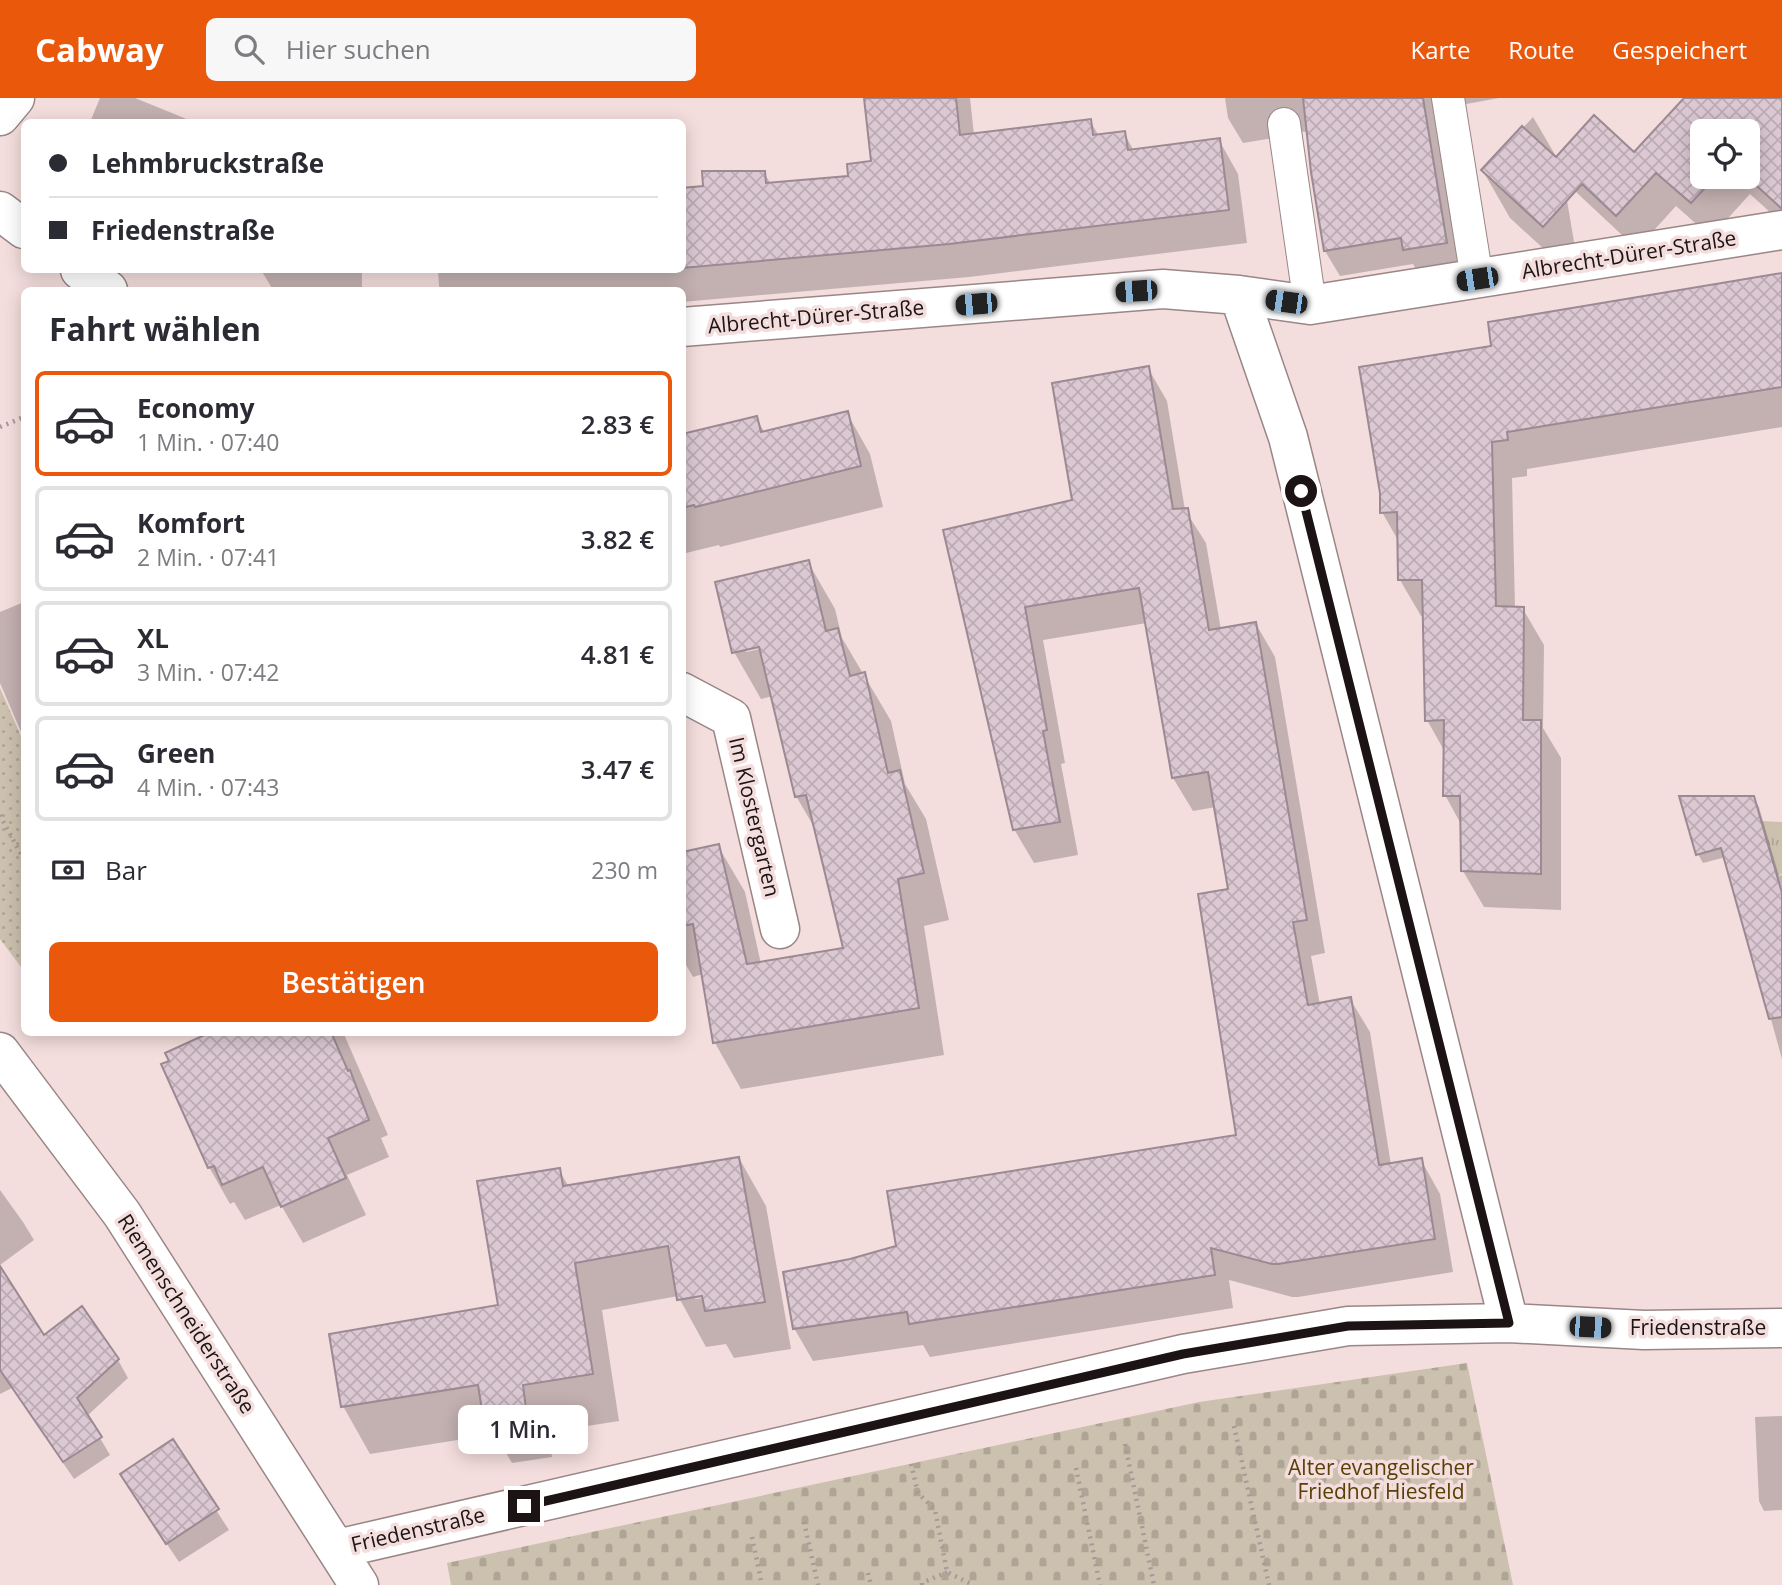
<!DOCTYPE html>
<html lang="de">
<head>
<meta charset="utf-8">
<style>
	body { margin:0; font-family:"Open Sans",sans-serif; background:#f7f7f7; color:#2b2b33; height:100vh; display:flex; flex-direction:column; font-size:26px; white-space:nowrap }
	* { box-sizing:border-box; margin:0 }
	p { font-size:23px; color:#7c7c81 }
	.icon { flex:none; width:38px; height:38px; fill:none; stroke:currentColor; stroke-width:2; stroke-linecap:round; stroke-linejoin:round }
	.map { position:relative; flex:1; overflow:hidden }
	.details { position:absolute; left:21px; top:189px; width:665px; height:749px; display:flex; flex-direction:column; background:#fff; border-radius:10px; box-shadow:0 4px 18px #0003 }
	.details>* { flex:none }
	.guide { position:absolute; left:21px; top:21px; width:665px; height:154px; border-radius:10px; box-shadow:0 4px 18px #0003; display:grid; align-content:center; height:154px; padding:0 28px; background:#fff }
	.buttons { position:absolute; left:1690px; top:21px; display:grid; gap:14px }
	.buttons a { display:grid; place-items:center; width:70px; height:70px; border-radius:10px; background:#fff; box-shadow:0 4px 18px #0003; font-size:35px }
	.end { position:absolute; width:32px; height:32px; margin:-16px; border:9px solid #1c1414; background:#fff; box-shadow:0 0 0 4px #fff }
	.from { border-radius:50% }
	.bubble { position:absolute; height:49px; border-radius:10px; background:#fff; box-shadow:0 4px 18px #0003; font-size:23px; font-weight:600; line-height:49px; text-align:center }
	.car { position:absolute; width:21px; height:42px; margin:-21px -10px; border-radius:9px; box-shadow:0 0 5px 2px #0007; background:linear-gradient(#222 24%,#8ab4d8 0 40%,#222 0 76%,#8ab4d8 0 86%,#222 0) }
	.guide b { display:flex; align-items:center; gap:24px; height:66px; font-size:26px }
	.guide b+b { border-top:2px solid #e1e1e2 }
	.guide i { width:18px; height:18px; background:#2b2b33 }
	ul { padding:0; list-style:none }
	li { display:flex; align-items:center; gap:21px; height:105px; margin:0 14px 10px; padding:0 14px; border:4px solid #e1e1e2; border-radius:10px }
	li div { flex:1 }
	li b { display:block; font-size:26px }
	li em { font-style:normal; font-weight:600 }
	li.current { border-color:#ea580c }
	li>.icon { width:63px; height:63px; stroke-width:1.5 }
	h2 { padding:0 28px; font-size:32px; line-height:84px }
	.pay { display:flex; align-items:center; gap:18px; height:77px; padding:0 28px; font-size:26px }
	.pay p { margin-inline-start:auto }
	.cta { display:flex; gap:14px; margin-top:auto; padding:14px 28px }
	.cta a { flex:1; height:80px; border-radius:10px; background:#ea580c; color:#fff; font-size:28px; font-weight:600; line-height:80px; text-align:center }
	header { display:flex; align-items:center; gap:42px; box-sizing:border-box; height:98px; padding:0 35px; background:#ea580c; color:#fff }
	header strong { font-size:33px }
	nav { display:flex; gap:38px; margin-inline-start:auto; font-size:24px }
	.search { width:490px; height:63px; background:#f7f7f7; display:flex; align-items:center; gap:18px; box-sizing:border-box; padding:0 24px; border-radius:10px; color:#7c7c81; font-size:26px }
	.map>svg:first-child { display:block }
	.grass { fill:url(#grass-dots) }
	.cemetery { fill:url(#cemetery-stones) }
	.park { fill:url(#park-tufts) }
	.shadow { fill:#0003; fill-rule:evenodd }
	.building { fill:url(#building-cross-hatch); stroke:#9b8993; stroke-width:2 }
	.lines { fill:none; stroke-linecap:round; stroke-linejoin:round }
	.lane-casing { stroke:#9a8686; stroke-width:34 }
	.street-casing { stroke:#9a8686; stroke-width:41 }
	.path { stroke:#aa9898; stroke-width:4.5; stroke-dasharray:2 5; stroke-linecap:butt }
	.lane { stroke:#fff; stroke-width:32 }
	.street { stroke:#fff; stroke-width:38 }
	.route { stroke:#1c1414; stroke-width:9 }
	.labels { text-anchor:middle; stroke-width:7; stroke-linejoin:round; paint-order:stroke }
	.street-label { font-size:21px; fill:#1c1414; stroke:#f4dddd }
	.park-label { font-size:21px; fill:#574006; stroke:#f4dddd }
</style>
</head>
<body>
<header>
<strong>Cabway</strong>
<div class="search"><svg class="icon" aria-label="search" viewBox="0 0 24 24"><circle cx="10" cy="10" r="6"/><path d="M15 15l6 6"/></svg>Hier suchen</div>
<nav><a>Karte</a><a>Route</a><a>Gespeichert</a></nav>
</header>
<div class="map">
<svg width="1782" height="1487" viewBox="0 0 1782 1487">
	<defs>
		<pattern id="grass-dots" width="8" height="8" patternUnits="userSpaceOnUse" patternTransform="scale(1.75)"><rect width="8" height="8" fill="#cbc1ae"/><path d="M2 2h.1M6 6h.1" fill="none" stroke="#aea595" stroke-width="1.8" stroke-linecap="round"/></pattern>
		<pattern id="cemetery-stones" width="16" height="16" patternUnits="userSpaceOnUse" patternTransform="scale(1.75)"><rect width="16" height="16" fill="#cbc1ae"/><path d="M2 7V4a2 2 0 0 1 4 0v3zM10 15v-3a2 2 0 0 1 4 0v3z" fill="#aea595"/></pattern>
		<pattern id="park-tufts" width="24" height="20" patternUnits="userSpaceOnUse" patternTransform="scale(1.75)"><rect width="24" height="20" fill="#cbc1ae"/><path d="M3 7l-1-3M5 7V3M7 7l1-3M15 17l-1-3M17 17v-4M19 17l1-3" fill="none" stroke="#aea595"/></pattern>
		<pattern id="building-cross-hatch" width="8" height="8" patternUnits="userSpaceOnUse" patternTransform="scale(1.75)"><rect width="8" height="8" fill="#dbc8d2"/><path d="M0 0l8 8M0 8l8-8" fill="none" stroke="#bbabb3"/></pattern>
	</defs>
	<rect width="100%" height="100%" fill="#f4dddd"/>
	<path class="grass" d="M0,590L24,645V873L0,841Z"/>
	<path class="cemetery" d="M1467,1265L1513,1487H451L447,1465L1199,1304Z"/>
	<path class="park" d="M1762,723L1782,724V776L1777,778Z"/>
	<path class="shadow" d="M100,0H135L194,24H90Z
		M874,0H970L974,37L1090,23L1099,38L1124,35L1134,53L1219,42L1238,76L1247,145L969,179L682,204V192H630L627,189L586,192H441L439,188L438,172H682V92L705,89L764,75L771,86L850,79L873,65Z
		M1225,0H1499L1434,12L1460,170L1419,176L1413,166L1340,178L1325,153L1307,34L1296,33L1286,38L1243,45L1228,20Z
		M1686,0H1782V125L1750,96L1711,139L1676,108L1637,151L1577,95L1561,67L1581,185L1510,120L1483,73L1533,19L1557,60L1635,56ZM1703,33H1748V79H1703Z
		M261,172H362V192H273Z
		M1782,177V329L1527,371V378L1512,380L1515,510L1523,511L1544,547L1543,630L1561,660V812L1484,809L1463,773L1462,728L1445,697V654L1427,622L1425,518H1421L1400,482L1399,444L1382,414L1493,249Z
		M1148,270L1167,303L1185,412L1206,445L1221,532L1256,526L1275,559L1325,855L1311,858L1320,907L1350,901L1370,934L1391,1067L1421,1062L1440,1096L1453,1174L1298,1199H1292L1229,1182L1233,1210L930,1259L923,1247L813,1263L794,1230L851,1162L898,1149L1238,1038L1230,793L1216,709L1193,713L1173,680L1147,525L1043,542L1065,665L1061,666L1078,757L1034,765L1014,731L945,433L1074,403Z
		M847,315L870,356L883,409L720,449L719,447L682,456V338L756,320L765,335Z
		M808,464L835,511L842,540L891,623L905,686L926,721L949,822L924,828L944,957L741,991L715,945L703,876L693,879L682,860V756L718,748L745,794L761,866L845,852L817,734L796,698L773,598L761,601L734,554ZM768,545V549L746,554V550Z
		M24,504V641L0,585V514Z
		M1753,699L1759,709L1779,778L1782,777V961L1726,759L1703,765L1698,756Z
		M215,934H343L388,1037L381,1040L389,1059L347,1077L366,1117L303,1145L281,1107L245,1122L234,1104L230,1106L209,1069Z
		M739,1060L766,1108L791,1251L734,1260L726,1246L706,1249L678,1198L602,1212L619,1323L549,1334L552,1359L512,1365L495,1336L370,1356L343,1308L500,1209L559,1072L569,1089ZM711,1195V1199L695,1201V1198Z
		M0,1092L23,1124L34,1142L0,1167Z
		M0,1171L43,1239L118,1262L128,1280L87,1318L110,1357L74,1381L12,1290L0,1296Z
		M1782,1318V1412L1764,1413L1759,1403L1755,1319Z
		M172,1344L229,1432L179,1464L134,1397Z"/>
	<path class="building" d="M864,0H956L960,37L1091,21L1093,37L1125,33L1128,52L1220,40L1229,112L949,146L682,170V90L703,88L702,73H765L766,85L848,78L847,66L871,63Z
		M1303,0H1423L1447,145L1403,152L1401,140L1324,153L1311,74Z
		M1684,0H1782V111L1747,79L1748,33H1703V79H1715L1691,105L1656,75L1616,118L1582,86L1543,129L1481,72L1522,28L1556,59L1594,17L1634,54Z
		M1782,175V289L1507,334L1508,342L1492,344L1496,508L1524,509L1523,622H1541V776L1461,773L1460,698H1443L1444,622L1425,623L1422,482H1398L1397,414L1380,415V395L1359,269L1491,248L1488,224Z
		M1149,268L1173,411L1188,410L1209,532L1256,524L1307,822L1293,824L1308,907L1351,899L1379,1067L1422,1060L1435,1141L1278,1166H1272L1211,1150L1215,1177L909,1226L907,1214L793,1231L783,1174L850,1161L896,1148L887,1093L1236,1037L1198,796L1228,791L1208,674L1172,680L1139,490L1025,509L1047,632L1043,633L1060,724L1013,732L943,432L1072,402L1052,285Z
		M848,313L861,368L695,409L694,407L682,410V336L757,318L761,334Z
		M809,462L826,533L838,530L850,578L865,574L888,675L900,672L924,775L898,781L919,910L713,945L693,826L682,828V754L719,746L747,866L843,850L806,697L795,699L759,549L732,555L715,484Z
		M1679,698H1754L1782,795V919L1769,921L1721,750L1696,757Z
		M211,934H331L348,973L350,972L369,1022L328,1040L346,1080L281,1109L263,1069L222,1087L214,1068L208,1070L161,966L169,963L165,955Z
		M739,1059L765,1204L705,1213L702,1198L677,1202L668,1148L575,1165L593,1276L523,1287L526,1311L483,1318L478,1287L341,1309L329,1236L498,1207L477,1083L560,1070L563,1088Z
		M0,1168L44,1237L82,1208L119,1261L77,1300L102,1339L63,1364L0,1272Z
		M173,1341L219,1411L166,1446L120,1376Z"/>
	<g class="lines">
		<defs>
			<path id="lane" d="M1448,0L1477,181
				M1284,26L1310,207"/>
			<path id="street" d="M0,18L15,0
				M0,113L24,131
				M80,172L108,192
				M1239,197L1288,339L1509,1225
				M682,229L1163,191L1239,197L1310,207L1782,132
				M682,594L731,620L780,831
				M0,954L122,1116L359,1487
				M337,1451L1183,1256L1348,1228L1509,1225L1644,1232L1782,1230"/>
		</defs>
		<use href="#lane" class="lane-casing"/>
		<use href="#street" class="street-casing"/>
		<path class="path" d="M0,329L24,319
			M0,717L17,749L24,761
			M1234,1328L1269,1487
			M1125,1346L1154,1487
			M911,1366L918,1395L935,1412L947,1474L973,1487
			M1076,1370L1100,1487
			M804,1424L818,1487
			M752,1439L762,1487
			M868,1475L871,1487
			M922,1487V1485L947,1474"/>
		<use href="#lane" class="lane"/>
		<use href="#street" class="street"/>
	</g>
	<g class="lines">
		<path class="route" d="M524,1408L1183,1256L1348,1228L1509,1225L1301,393"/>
	</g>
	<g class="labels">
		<g class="street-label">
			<text transform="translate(1629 157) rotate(-9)" y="7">Albrecht-Dürer-Straße</text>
			<text transform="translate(816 219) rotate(-5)" y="7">Albrecht-Dürer-Straße</text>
			<text transform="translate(754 719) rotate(77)" y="7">Im Klostergarten</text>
			<text transform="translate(186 1216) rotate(57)" y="7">Riemenschneiderstraße</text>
			<text x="1698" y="1237">Friedenstraße</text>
			<text transform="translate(418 1432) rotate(-13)" y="7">Friedenstraße</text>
		</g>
		<g class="park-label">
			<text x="1381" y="1377">Alter evangelischer<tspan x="1381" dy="24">Friedhof Hiesfeld</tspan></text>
		</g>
	</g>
</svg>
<div class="buttons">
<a><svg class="icon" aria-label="locate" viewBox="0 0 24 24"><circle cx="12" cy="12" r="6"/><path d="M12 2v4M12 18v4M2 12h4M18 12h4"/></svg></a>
</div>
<i class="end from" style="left:1301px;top:393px"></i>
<i class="end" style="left:524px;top:1408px"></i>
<div class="bubble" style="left:458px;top:1307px;width:130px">1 Min.</div>
<i class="car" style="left:1477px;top:181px;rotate:261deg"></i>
<i class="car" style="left:1136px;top:193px;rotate:266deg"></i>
<i class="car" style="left:1286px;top:204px;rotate:278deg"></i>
<i class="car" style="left:976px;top:206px;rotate:265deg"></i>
<i class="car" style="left:1590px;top:1229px;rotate:93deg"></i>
<div class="guide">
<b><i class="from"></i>Lehmbruckstraße</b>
<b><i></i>Friedenstraße</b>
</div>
<section class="details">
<h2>Fahrt wählen</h2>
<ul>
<li class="current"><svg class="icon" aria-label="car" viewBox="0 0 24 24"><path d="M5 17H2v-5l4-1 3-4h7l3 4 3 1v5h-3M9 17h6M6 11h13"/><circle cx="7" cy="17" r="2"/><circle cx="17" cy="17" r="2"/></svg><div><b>Economy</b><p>1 Min. · 07:40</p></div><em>2.83 €</em></li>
<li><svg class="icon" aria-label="car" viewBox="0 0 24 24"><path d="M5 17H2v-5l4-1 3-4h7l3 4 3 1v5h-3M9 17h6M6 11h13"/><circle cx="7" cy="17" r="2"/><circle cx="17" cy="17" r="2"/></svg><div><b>Komfort</b><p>2 Min. · 07:41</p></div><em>3.82 €</em></li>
<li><svg class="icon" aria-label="car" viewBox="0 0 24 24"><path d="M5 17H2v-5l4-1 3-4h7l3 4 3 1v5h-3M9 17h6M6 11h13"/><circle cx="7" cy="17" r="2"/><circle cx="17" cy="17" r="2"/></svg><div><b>XL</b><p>3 Min. · 07:42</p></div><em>4.81 €</em></li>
<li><svg class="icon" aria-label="car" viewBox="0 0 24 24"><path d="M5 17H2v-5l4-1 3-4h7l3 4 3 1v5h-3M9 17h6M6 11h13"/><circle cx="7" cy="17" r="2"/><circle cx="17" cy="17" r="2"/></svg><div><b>Green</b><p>4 Min. · 07:43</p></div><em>3.47 €</em></li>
</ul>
<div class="pay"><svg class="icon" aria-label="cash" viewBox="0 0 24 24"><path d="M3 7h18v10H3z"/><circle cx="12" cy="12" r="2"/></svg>Bar<p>230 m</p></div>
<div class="cta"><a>Bestätigen</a></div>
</section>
</div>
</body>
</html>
